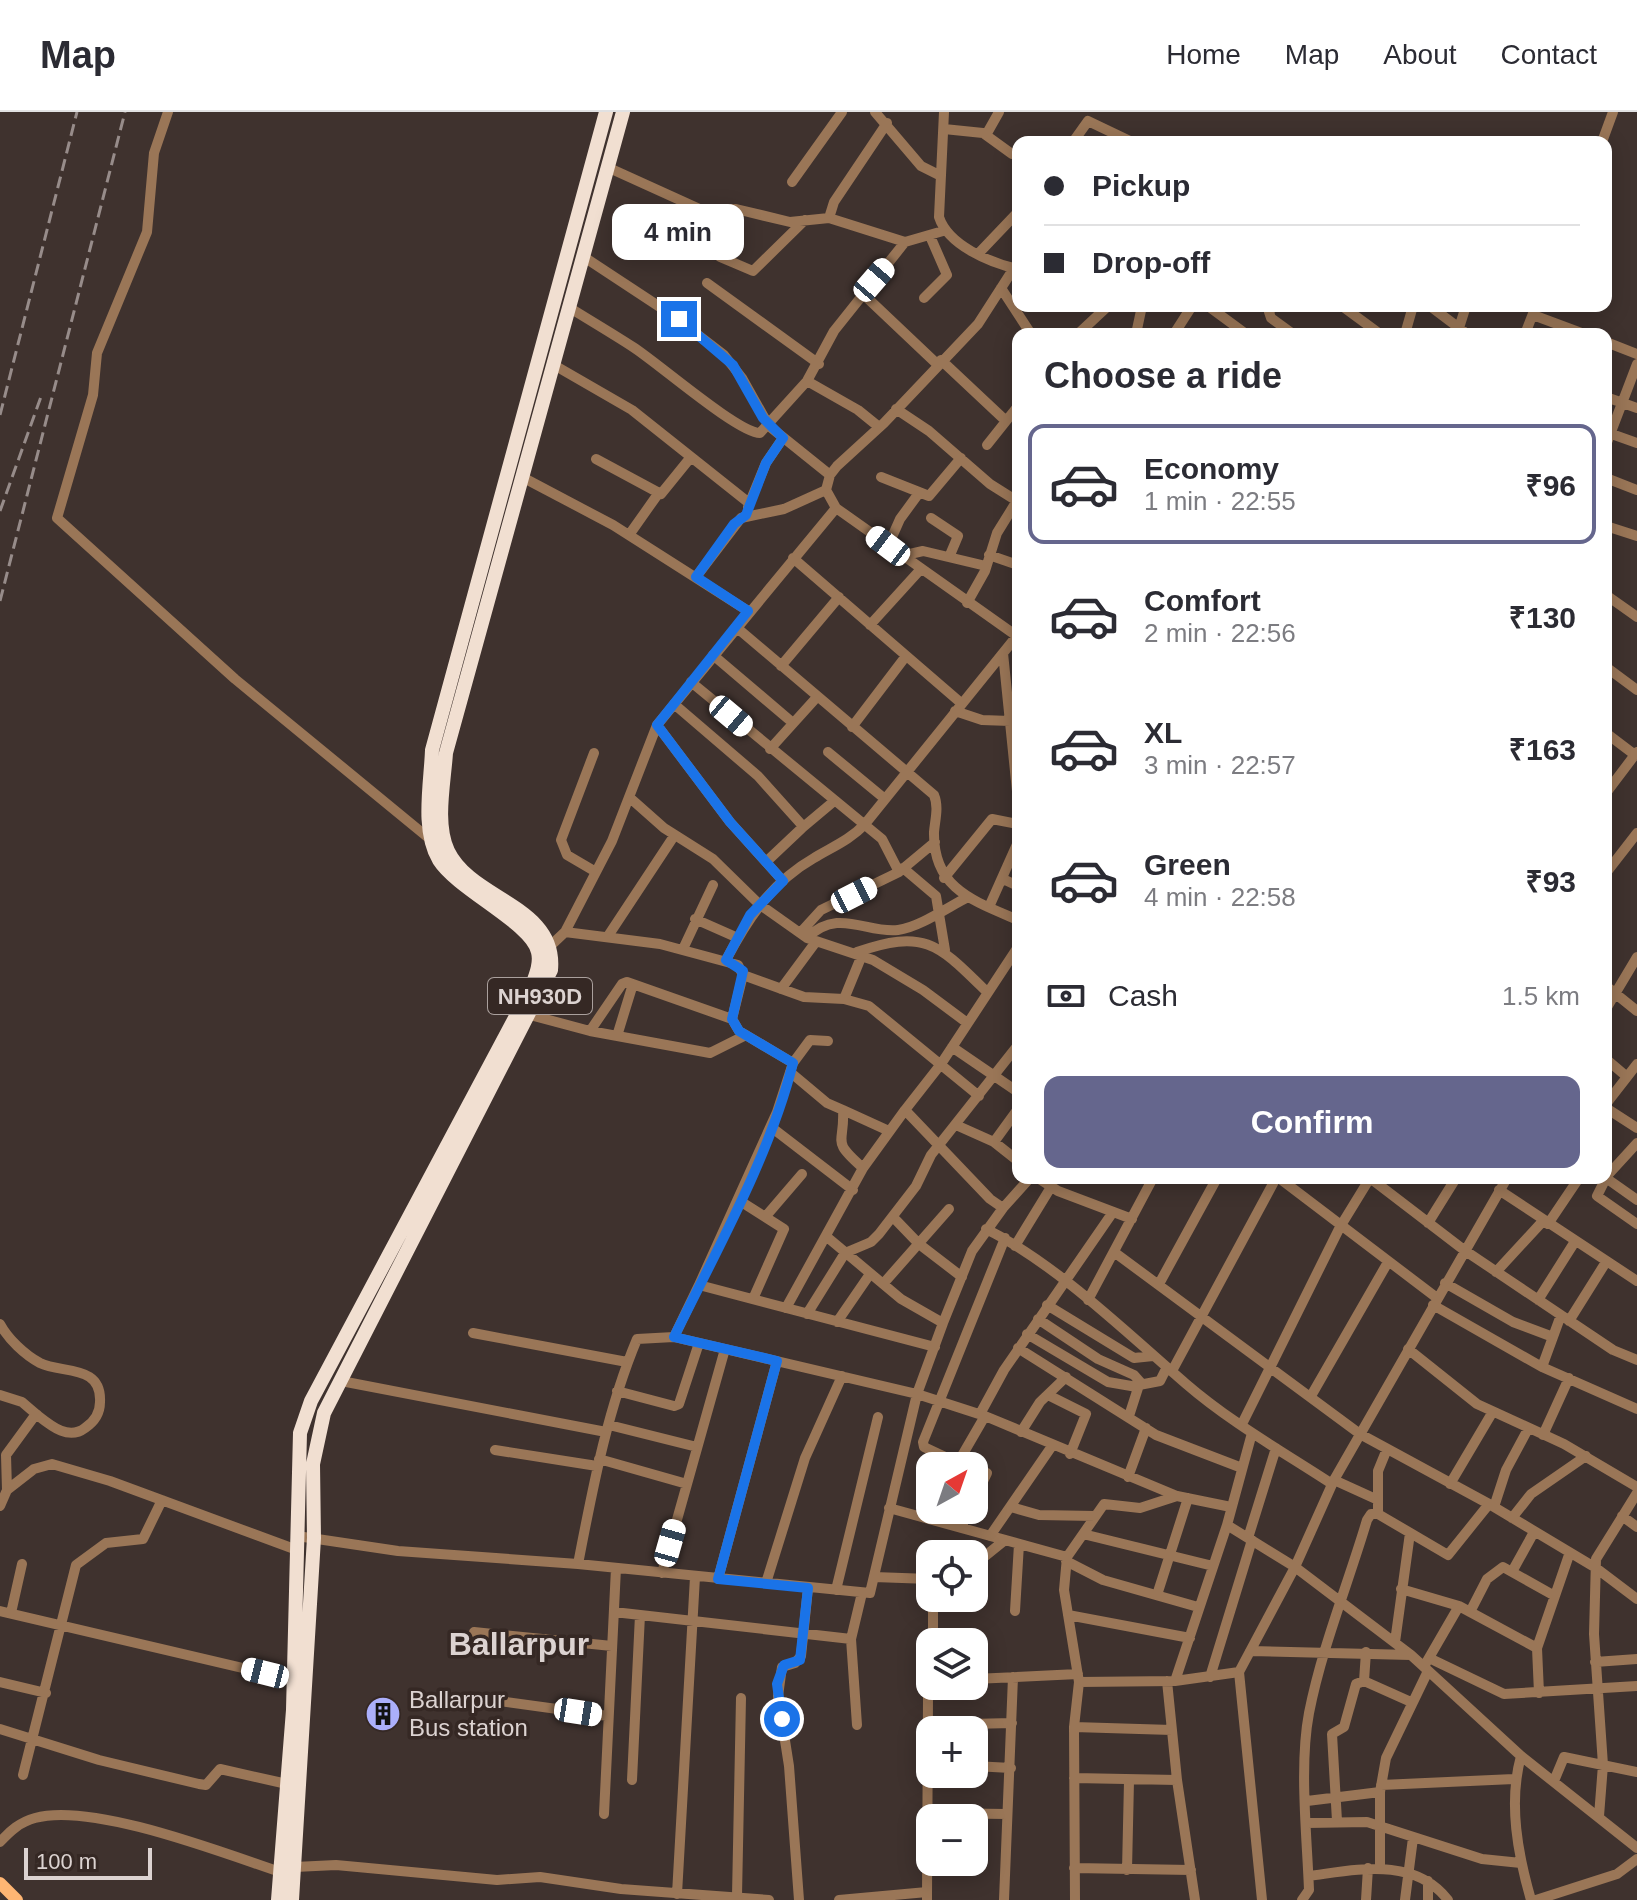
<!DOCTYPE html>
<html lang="en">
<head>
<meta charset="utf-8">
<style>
	body { margin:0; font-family:Arial,sans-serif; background:#f2f2f3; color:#2b2b33; height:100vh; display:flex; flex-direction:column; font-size:30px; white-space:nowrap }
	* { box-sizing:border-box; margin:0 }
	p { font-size:26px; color:#7c7c81 }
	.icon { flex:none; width:44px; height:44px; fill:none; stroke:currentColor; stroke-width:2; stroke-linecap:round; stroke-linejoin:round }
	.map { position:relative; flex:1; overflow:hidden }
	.details { position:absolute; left:1012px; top:216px; width:600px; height:856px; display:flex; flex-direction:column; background:#fff; border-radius:16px; box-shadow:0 4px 20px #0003 }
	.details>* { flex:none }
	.top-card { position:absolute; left:1012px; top:24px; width:600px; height:176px; border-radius:16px; box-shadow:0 4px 20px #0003; display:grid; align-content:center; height:176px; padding:0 32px; background:#fff }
	.needle { width:52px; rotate:40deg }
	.fabs { position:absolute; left:916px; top:1340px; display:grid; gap:16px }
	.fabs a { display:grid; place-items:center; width:72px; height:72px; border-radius:16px; background:#fff; box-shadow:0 4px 20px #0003; font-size:40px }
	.scale { position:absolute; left:24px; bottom:20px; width:128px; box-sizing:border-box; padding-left:8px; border:4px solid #dcd3d1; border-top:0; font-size:22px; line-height:28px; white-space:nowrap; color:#dcd3d1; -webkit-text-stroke:6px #352824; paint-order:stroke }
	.end { position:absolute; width:36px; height:36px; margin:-18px; border:10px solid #1a73e8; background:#fff; box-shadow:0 0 0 4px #fff }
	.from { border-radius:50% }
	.bubble { position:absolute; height:56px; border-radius:16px; background:#fff; box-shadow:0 4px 20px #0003; font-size:26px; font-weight:700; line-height:56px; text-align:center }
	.car { position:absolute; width:24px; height:48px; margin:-24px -12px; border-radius:10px; box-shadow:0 0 6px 2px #0007; background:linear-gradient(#fff 24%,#345 0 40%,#fff 0 76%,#345 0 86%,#fff 0) }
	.top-card b { display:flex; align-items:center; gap:28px; height:76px; font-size:30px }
	.top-card b+b { border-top:2px solid #e1e1e2 }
	.top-card i { width:20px; height:20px; background:#2b2b33 }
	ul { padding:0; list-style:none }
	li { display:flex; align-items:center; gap:24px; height:120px; margin:0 16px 12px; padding:0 16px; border:4px solid transparent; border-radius:16px }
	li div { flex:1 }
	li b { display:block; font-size:30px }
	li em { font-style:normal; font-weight:700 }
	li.on { border-color:#65668d }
	li>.icon { width:72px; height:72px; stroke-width:1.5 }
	h2 { padding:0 32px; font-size:36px; line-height:96px }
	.pay { display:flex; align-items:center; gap:20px; height:88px; padding:0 32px; font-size:30px }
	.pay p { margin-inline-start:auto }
	.button { display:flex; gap:16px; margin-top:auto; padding:16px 32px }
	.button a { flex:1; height:92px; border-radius:16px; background:#65668d; color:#fff; font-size:32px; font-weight:700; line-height:92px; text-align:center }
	header { display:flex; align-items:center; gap:48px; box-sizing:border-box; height:112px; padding:0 40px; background:#fff; border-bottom:2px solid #e1e1e2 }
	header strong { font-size:38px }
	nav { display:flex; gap:44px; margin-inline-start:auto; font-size:28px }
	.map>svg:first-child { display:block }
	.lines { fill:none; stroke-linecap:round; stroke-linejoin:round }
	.minor { stroke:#9a7657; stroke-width:10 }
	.major { stroke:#feb573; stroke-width:12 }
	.highway { stroke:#f1dfd1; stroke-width:14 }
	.rail { stroke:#978c8a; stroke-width:3; stroke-dasharray:12 6; stroke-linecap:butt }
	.route { stroke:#1a73e8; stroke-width:10 }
	.labels { text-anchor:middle; stroke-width:7; stroke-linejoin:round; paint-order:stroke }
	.shield { fill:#352824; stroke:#aaa09d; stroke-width:2 }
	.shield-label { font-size:22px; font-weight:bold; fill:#dcd3d1 }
	.poi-label { font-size:24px; fill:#dcd3d1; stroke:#352824; text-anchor:start }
	.district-label { font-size:32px; font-weight:bold; fill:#dcd3d1; stroke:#352824 }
</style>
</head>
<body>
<header>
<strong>Map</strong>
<nav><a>Home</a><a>Map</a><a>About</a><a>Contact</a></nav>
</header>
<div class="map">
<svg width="1637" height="1788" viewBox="0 0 1637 1788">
	<rect width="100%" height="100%" fill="#3f322e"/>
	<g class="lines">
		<path class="minor" d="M168,0L154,41L147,120L97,241L93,283L57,406L235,567L431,728
			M875,0L921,54L941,64
			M944,0L939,105C948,133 990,151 1018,157
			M944,17L983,21L1012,42
			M986,23L999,0
			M1073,30L1088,9L1132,30
			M1602,30L1613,0
			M607,55L704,99L736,97L790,110L829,106L905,130L943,119
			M792,70L842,0
			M829,106L834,90L887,11
			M978,142L1018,100
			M584,145L672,203L724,243L742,266L769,314L830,363
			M720,145L753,159L805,108
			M1014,156L978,212L884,311L837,354L830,363L826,378L836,396L1018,525
			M707,171L819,252
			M1001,176L1031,222
			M862,181L937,252
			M924,186L947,163L930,124
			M1208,194L1246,222
			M1273,194L1269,200L1271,206L1293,222
			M1342,194L1380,222
			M1430,194L1467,222
			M570,196C591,209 613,222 633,235C658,251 738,321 760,321L807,269L834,219L905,130
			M1533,203L1584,222
			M1458,219L1466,194
			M1078,222L1108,194
			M1136,222L1142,194
			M1174,222L1192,194
			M1405,222L1413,194
			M1525,222L1536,194
			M1606,230L1637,242
			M941,248L1006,309
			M554,253L632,298L749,391
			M807,269L858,298L879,315
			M1606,285L1637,296
			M896,297L929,319L990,372L1017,389
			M1606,320L1637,331
			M987,333L1018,294
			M1606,333L1637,252
			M596,347L661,382L691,345
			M522,365L613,413L748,499
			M881,365L929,384L961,346
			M1606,366L1637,378
			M748,395L766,351L783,326
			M931,406L958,424L950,443
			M1606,414L1637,424
			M629,423L658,382
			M888,434L900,407L919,381
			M989,443L1018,453
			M901,444L923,439L986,454
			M793,446L961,591
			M696,465L741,406L784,397L826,378
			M1606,483L1637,505
			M967,491L985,459L997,421L1018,387
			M870,513L920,458
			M736,515L934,683C939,695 935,708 934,720C933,777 974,789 1018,808
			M1003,541L1018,689
			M713,543L793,611
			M781,554L839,485
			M1606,555L1637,578
			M691,570L882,727L899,760
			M674,592L758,664L801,712L802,716L766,750
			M955,599L982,608L1010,609
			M657,613L730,710L783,769
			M852,615L906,544
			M1606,621L1635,643
			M770,637L817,585
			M828,640L885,687
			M594,641L561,728L567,743L596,760
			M1606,681L1637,640
			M629,685L664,716L713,747L759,792L807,826L873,848L923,878L966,910
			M802,716L833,690
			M903,756L936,784L945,838
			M1606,761L1637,721
			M944,766L992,707L1018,712
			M1003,767L1018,774
			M989,795L1018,730
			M695,807L738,826
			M565,820L660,832L738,853L743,863L732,907L739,919L793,951
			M800,821L821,798L899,760L935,730
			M608,824L674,724
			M807,826C838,795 867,822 898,818C920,815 948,795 968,785
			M547,837L565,820L612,729L657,613L836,396
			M683,837L713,773
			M857,840C926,816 939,833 987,880
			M726,848C748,806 772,770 814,746C832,735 850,728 865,712L1016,525
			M743,863L804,885L844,887L869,894L979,984
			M1606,874L1637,899
			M781,877L815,831
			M844,887L862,843
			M1606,897L1637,845
			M530,903L590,919L622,872L627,870L732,907
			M590,919L710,941L746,923
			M617,924L633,872
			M828,929L810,928L793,951L777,1000L699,1173L935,1235
			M952,935L1018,980
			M1606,947L1626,964
			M790,960L827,991L843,998C845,1033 830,1027 863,1056L905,998L990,1087L1003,1096
			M1606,992L1637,952
			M1606,996L1637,1016
			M843,998L889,1019
			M905,998L941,952L1018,835
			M956,1013L994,1030L1018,1049
			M771,1015L853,1078
			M994,1030L1018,997
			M1606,1065L1637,1031
			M1038,1066L1058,1079L1132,1107
			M1279,1066L1437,1186
			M1370,1066L1464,1138L1613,1238L1637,1248
			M1606,1066L1597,1084L1637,1112
			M1606,1066L1637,1088
			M1499,1078L1637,1169
			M740,1089L784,1117L753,1187
			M766,1104L802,1062
			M893,1105L919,1132L962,1165
			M1428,1111L1456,1066
			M1548,1112L1579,1066
			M986,1117C1055,1151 1126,1220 1185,1271C1230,1310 1283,1340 1332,1372
			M827,1125L901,1187L943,1211
			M1015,1134L1051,1075
			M1114,1140L1360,1322L1489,1392L1596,1456L1637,1487
			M1496,1160L1543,1109
			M1445,1171L1513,1210L1553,1225
			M883,1172L949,1097
			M1159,1172L1217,1066
			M699,1173L674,1225L917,1282L985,1304L1177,1384L1231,1395
			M1088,1188L1153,1066
			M1538,1188L1574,1131
			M1047,1193L1134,1246L1153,1244
			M1433,1193L1542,1255L1637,1297
			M786,1196L863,1056
			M807,1202L845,1141L871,1130L879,1122L916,1074L931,1043L1018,933
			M1038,1207L1098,1247L1134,1263L1142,1272
			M1569,1209L1606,1150
			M837,1210L870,1162
			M0,1212C8,1227 25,1243 40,1251C62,1262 102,1252 100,1290C100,1301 94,1310 85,1316C68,1329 50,1313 36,1302L6,1343L7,1378L0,1394
			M473,1221L627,1250
			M1027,1222L1108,1270L1137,1275
			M1018,1236L1156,1323L1242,1356
			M1408,1237L1477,1292L1564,1332L1637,1375
			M1542,1255L1561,1203
			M1172,1259L1276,1066
			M341,1269L606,1320
			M617,1279L674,1294L679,1292L699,1231
			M0,1283L22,1290L36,1302
			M1048,1283L1086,1302L1070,1342
			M1311,1284L1388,1150
			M980,1302L1004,1258L1113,1100
			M1129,1304L1139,1273L1160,1269L1167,1255
			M1242,1312L1340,1115L1370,1066
			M609,1313L697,1335
			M1021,1320L1040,1290L1066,1265
			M1543,1323L1569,1266
			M495,1338L597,1354
			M599,1347L687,1372
			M958,1351L924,1335L923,1330L1005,1126
			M956,1354L985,1304
			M1128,1365L1146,1316
			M1334,1368L1378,1388
			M1450,1372L1492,1301
			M7,1378L34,1357L52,1352L110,1369L297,1438
			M974,1388L987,1361
			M1011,1395L1039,1403L1095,1404
			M1494,1395L1506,1358L1528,1317
			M889,1396L1067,1445L1104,1392L1140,1396L1177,1384
			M1378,1402V1359L1387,1337
			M1622,1404L1637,1415
			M1512,1406L1531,1382L1586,1344
			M1227,1413L1295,1455L1411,1543L1521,1644L1637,1736
			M961,1416L969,1398
			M1083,1422L1213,1454
			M297,1424L398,1439L578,1452L870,1481L917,1282L943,1211L972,1139L1003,1096L1030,1066
			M990,1424L1052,1334
			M1248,1426L1276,1336
			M1067,1445L1064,1478L1079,1570L1175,1569
			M1066,1449L1103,1468L1198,1495
			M578,1452C593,1375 607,1299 637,1227L674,1225
			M974,1453L1005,1428
			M1513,1458L1534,1420
			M662,1461L725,1237
			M874,1465L930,1467
			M718,1467L777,1249
			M766,1471L805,1346L842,1264
			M1401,1477L1459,1494L1537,1536
			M836,1478L878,1305
			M1157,1483L1188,1386
			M933,1486V1530
			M0,1499L294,1568
			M1015,1499L1019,1432
			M614,1500L851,1527
			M1470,1500L1487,1467L1503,1455L1553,1483
			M11,1501L22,1452
			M1068,1503L1190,1526
			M474,1520L612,1534
			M1395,1530L1410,1421
			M1250,1539L1411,1543
			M1429,1546L1504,1582L1637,1574
			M1595,1550L1637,1547
			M1426,1551L1459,1494
			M1239,1560L1175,1569L1227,1413L1252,1321
			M1210,1565L1252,1428
			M974,1567L1078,1562
			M1167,1569L1177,1668L1195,1788
			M1364,1569L1366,1540
			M0,1570L46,1581
			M1539,1581L1537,1536L1569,1443
			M492,1588L608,1604
			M857,1613L851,1527L862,1481
			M928,1613L1012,1611
			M1074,1615L1172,1618
			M0,1617L99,1648L199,1672L206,1673L220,1657L287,1672
			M1521,1644C1508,1691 1518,1743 1531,1788
			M974,1654L1011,1656
			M23,1663L76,1453L106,1431L143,1427L162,1388
			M1074,1666L1177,1668
			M632,1668L640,1503
			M1554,1669L1564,1645L1637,1660
			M1381,1673L1514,1667
			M1307,1689L1380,1680
			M927,1701L1007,1702
			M604,1702L616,1456
			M1599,1704L1603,1653L1594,1522L1596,1447L1637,1381
			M1337,1709L1332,1622L1344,1615L1356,1572L1364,1569L1411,1590
			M1307,1711L1367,1710L1482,1747L1521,1751
			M0,1730C10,1719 20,1710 35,1706C92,1690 223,1741 280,1760
			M295,1755L336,1753L497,1768L540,1765L621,1777L769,1788
			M1380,1755V1680L1386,1646L1428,1559
			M1074,1756L1191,1758
			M1127,1758L1129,1669
			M1309,1764C1356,1758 1414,1744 1448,1788
			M677,1782L695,1465
			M737,1784L741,1586
			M799,1788L789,1654L778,1584L782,1555L795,1551L801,1544L808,1476
			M839,1788L927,1780
			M927,1788L928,1585L931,1574
			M1004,1788L1013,1565
			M1075,1788L1074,1615L1079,1570
			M1262,1788L1239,1560L1295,1455L1334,1368L1507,1066
			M1302,1788L1309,1778C1307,1724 1299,1654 1309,1601C1322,1535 1348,1472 1367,1408L1371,1402H1378L1448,1443L1489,1392
			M1366,1788L1368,1756
			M1405,1788L1413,1726
			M1428,1788V1769
			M1536,1788L1617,1762L1637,1747"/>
		<path class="major" d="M0,1771L17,1788"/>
		<path class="highway" d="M278,1788L293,1598L300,1321L311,1289L531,876C535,865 541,852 538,840C532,811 458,778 439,748C421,718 431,670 432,638L606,0
			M292,1788L314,1426L313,1352L324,1301L551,858C557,793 472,789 448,739C435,712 444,671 446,641L623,0"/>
		<path class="rail" d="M0,303L77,0
			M0,399L42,282
			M0,489L125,0"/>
	</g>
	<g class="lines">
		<path class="route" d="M679,207L733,253L763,306L783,326L766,351L746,403L734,412L696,465L748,499L657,613L730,710L783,769L750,803L726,848L743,859L732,907L739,919L793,951C769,1046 717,1137 674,1225L777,1249L718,1467L808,1476L800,1548L784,1553L777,1572L782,1607"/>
	</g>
	<defs>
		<symbol id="building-disc" viewBox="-11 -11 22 22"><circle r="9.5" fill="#abaffb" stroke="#352824"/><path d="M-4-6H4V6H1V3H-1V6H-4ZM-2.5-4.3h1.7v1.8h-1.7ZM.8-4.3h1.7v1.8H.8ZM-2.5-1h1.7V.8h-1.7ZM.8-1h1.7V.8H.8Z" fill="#111"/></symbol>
	</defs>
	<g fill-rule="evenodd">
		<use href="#building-disc" x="363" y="1582" width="40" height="40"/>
	</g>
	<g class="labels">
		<rect class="shield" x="488" y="866" width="104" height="36" rx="6"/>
		<g class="shield-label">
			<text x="540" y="892">NH930D</text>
		</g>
		<g class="poi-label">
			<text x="409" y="1596">Ballarpur<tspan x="409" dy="28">Bus station</tspan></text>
		</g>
		<g class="district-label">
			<text x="519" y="1543">Ballarpur</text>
		</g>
	</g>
</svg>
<div class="fabs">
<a><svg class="needle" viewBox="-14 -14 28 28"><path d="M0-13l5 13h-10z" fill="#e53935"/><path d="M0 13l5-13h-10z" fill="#7c7c81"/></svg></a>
<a><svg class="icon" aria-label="locate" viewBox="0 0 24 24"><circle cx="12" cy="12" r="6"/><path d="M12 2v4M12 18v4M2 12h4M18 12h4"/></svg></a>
<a><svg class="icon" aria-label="layers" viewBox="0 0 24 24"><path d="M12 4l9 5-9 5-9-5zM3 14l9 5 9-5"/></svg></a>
<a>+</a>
<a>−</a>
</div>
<div class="scale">100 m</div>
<i class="end from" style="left:782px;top:1607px"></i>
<i class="end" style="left:679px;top:207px"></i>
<div class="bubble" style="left:612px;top:92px;width:132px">4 min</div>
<i class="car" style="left:874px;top:168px;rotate:41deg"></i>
<i class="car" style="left:888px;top:434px;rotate:307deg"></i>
<i class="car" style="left:731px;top:604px;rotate:130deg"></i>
<i class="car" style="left:854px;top:783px;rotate:63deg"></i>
<i class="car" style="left:670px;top:1431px;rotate:16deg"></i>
<i class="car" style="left:265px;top:1561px;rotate:284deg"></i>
<i class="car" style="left:578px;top:1600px;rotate:99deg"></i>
<div class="top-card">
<b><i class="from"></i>Pickup</b>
<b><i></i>Drop-off</b>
</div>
<section class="details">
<h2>Choose a ride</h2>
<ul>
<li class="on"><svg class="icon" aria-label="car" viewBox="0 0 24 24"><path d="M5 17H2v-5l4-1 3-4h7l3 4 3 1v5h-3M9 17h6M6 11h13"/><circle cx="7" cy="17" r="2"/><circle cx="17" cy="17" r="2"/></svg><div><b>Economy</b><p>1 min · 22:55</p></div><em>₹96</em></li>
<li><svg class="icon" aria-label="car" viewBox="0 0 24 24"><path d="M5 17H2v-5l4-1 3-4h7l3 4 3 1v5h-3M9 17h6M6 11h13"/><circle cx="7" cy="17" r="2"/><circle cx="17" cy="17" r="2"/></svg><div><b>Comfort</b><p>2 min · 22:56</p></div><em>₹130</em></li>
<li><svg class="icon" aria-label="car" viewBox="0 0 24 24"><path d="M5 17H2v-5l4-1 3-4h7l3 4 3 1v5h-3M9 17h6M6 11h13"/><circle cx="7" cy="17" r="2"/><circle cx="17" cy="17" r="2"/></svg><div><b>XL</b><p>3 min · 22:57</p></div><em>₹163</em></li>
<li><svg class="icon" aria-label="car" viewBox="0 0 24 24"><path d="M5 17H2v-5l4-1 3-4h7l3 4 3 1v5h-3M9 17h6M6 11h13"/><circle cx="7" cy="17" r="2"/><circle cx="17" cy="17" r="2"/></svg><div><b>Green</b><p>4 min · 22:58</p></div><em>₹93</em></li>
</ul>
<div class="pay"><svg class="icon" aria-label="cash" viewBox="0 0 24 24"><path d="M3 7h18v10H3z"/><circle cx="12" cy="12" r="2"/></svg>Cash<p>1.5 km</p></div>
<div class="button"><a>Confirm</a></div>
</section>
</div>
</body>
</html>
